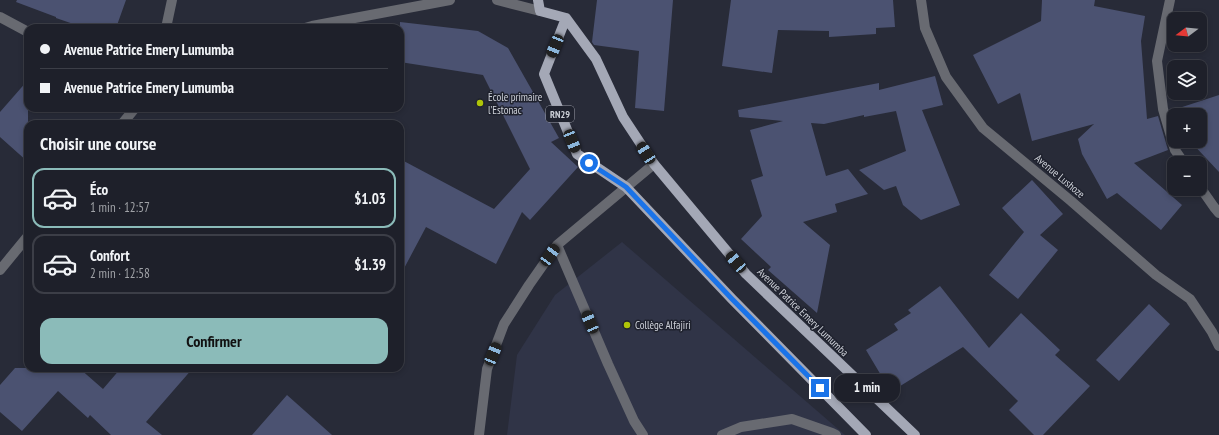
<!DOCTYPE html>
<html lang="fr">
<head>
<meta charset="utf-8">
<style>
	body { margin:0; font-family:"PT Sans Narrow",sans-serif; background:#2b2d36; color:#f1f3f6; height:100vh; display:flex; flex-direction:column; font-size:15px; white-space:nowrap }
	* { box-sizing:border-box; margin:0 }
	p { font-size:13px; color:#a1a3a8 }
	.icon { flex:none; width:22px; height:22px; fill:none; stroke:currentColor; stroke-width:2; stroke-linecap:round; stroke-linejoin:round }
	.map { position:relative; flex:1; overflow:hidden }
	.side { position:absolute; left:24px; top:120px; width:380px; height:252px; display:flex; flex-direction:column; background:#1e202a; border-radius:12px; box-shadow:0 2px 6px #0003,0 0 0 1px #3c3e47 }
	.side>* { flex:none }
	.banner { position:absolute; left:24px; top:24px; width:380px; height:88px; border-radius:12px; box-shadow:0 2px 6px #0003,0 0 0 1px #3c3e47; display:grid; align-content:center; height:88px; padding:0 16px; background:#1e202a }
	.needle { width:26px; rotate:254deg }
	.fabs { position:absolute; left:1167px; top:12px; display:grid; gap:8px }
	.fabs a { display:grid; place-items:center; width:40px; height:40px; border-radius:8px; background:#1e202a; box-shadow:0 2px 6px #0003,0 0 0 1px #3c3e47; font-size:20px }
	.end { position:absolute; width:18px; height:18px; margin:-9px; border:5px solid #1a73e8; background:#fff; box-shadow:0 0 0 2px #fff }
	.from { border-radius:50% }
	.bubble { position:absolute; height:28px; border-radius:12px; background:#1e202a; box-shadow:0 2px 6px #0003,0 0 0 1px #3c3e47; font-size:13px; font-weight:800; line-height:28px; text-align:center }
	.car { position:absolute; width:12px; height:24px; margin:-12px -6px; border-radius:5px; box-shadow:0 0 3px 1px #0007; background:linear-gradient(#222 24%,#8ab4d8 0 40%,#222 0 76%,#8ab4d8 0 86%,#222 0) }
	.banner b { display:flex; align-items:center; gap:14px; height:38px; font-size:15px }
	.banner b+b { border-top:1px solid #3c3e47 }
	.banner i { width:10px; height:10px; background:#f1f3f6 }
	ul { padding:0; list-style:none }
	li { display:flex; align-items:center; gap:12px; height:60px; margin:0 8px 6px; padding:0 8px; border:2px solid #3c3e47; border-radius:12px }
	li div { flex:1 }
	li b { display:block; font-size:15px }
	li em { font-style:normal; font-weight:800 }
	li.current { border-color:#8bbbb9 }
	li>.icon { width:36px; height:36px; stroke-width:1.5 }
	h2 { padding:0 16px; font-size:18px; line-height:48px }
	.button { display:flex; gap:8px; margin-top:auto; padding:8px 16px }
	.button a { flex:1; height:46px; border-radius:12px; background:#8bbbb9; color:#111; font-size:16px; font-weight:800; line-height:46px; text-align:center }
	.map>svg:first-child { display:block }
	.built { fill:#303447 }
	.building { fill:#4b5271 }
	.lines { fill:none; stroke-linecap:round; stroke-linejoin:round }
	.minor { stroke:#686a71; stroke-width:10 }
	.major { stroke:#a4a8b6; stroke-width:10 }
	.route { stroke:#1a73e8; stroke-width:5 }
	.poi-dot { fill:#afc508; stroke:#1f222e; stroke-width:1.5 }
	.labels { text-anchor:middle; stroke-width:3; stroke-linejoin:round; paint-order:stroke }
	.shield { fill:#1f222e; stroke:#9a9ca6; stroke-width:1 }
	.shield-label { font-size:10px; font-weight:bold; fill:#ced1d9 }
	.poi-label { font-size:11px; fill:#ced1d9; stroke:#1f222e; text-anchor:start }
	.street-label { font-size:11px; fill:#ced1d9; stroke:#1f222e }
</style>
</head>
<body>
<div class="map">
<svg width="1219" height="435" viewBox="0 0 1219 435">
	<rect width="100%" height="100%" fill="#282b38"/>
	<path class="built" d="M622,242L845,435H507L517,355L555,295Z"/>
	<path class="building" d="M17,0H126L116,28H85L56,18V17L16,2Z
		M597,0H673L664,111L635,108L639,51L594,45L592,42Z
		M731,0H893L895,27L876,28V34L829,37V31L778,30L772,73L722,66Z
		M1042,0H1095L1094,6L1145,16L1141,41L1147,119L1158,116L1168,150L1134,163L1182,205L1161,230L1117,193L1107,199L1082,154L1078,139L1094,124L1032,141L1020,93L998,104L973,55L1041,21Z
		M400,22L478,31L508,48L559,138L551,142L578,167L530,220L522,212L496,264L426,227L400,276V159L494,209L530,169L483,75L400,62Z
		M935,76L943,105L922,110L960,205L921,220L903,205L896,186L884,190L859,170L906,151L896,111L864,117V115L824,124L811,123L826,176L848,169L868,194L835,204L837,212L803,222L830,245L817,313L768,270L771,267L741,239L762,216L751,180L763,176L750,130L783,121L739,117L738,110L879,83V90Z
		M28,80V162L0,137V112Z
		M1219,95V172L1190,141L1180,145L1179,141H1200V115H1174V123L1170,111Z
		M1032,180L1063,214L1040,235L1058,250L1018,299L989,275L1024,232L1002,208Z
		M940,286L989,348L1021,313L1060,350L1055,355L1090,386L1043,435H1034L1009,410L1018,401L963,347L897,388L894,384L888,387L866,350L898,330L894,324L911,313L908,310Z
		M1149,304L1170,324L1119,381L1096,360Z
		M15,368H79L103,389L121,368H193L146,422L162,435H111L90,415L88,418L58,391L22,431L0,412V385Z
		M287,395L332,435H252Z"/>
	<g class="lines">
		<path class="minor" d="M497,0L540,11
			M921,0L925,28L946,77L983,128L1071,201L1156,275L1190,299L1212,332L1219,346
			M1170,0L1157,61L1163,109L1175,150L1184,163
			M0,17L28,32
			M166,28L172,0
			M305,28L312,26L450,0
			M122,124L135,108
			M1200,187L1214,207L1219,213
			M557,245L608,364L634,421L643,435
			M0,270L28,236
			M479,435L487,369L504,324L529,285L557,245L654,164
			M722,435L741,427L792,419L832,433L836,435"/>
		<path class="major" d="M538,0L540,11L566,18L596,59L623,117L654,164L746,274L915,435
			M566,18L544,74L577,154L626,187L732,299L866,435"/>
	</g>
	<g class="lines">
		<path class="route" d="M589,163L626,187L732,299L820,388"/>
	</g>
	<g class="poi-dot">
		<circle cx="480" cy="103" r="4"/>
		<circle cx="627" cy="325" r="4"/>
	</g>
	<g class="labels">
		<rect class="shield" x="546" y="106" width="28" height="16" rx="3"/>
		<g class="shield-label">
			<text x="560" y="118">RN29</text>
		</g>
		<g class="poi-label">
			<text x="488" y="101">École primaire<tspan x="488" dy="13">l’Estonac</tspan></text>
			<text x="635" y="329">Collège Alfajiri</text>
		</g>
		<g class="street-label">
			<text transform="translate(1060 176) rotate(40)" y="4">Avenue Lushoze</text>
			<text transform="translate(803 312) rotate(44)" y="4">Avenue Patrice Emery Lumumba</text>
		</g>
	</g>
</svg>
<div class="fabs">
<a><svg class="needle" viewBox="-14 -14 28 28"><path d="M0-13l5 13h-10z" fill="#e53935"/><path d="M0 13l5-13h-10z" fill="#a1a3a8"/></svg></a>
<a><svg class="icon" aria-label="layers" viewBox="0 0 24 24"><path d="M12 4l9 5-9 5-9-5zM3 14l9 5 9-5"/></svg></a>
<a>+</a>
<a>−</a>
</div>
<i class="end from" style="left:589px;top:163px"></i>
<i class="end" style="left:820px;top:388px"></i>
<div class="bubble" style="left:834px;top:374px;width:66px">1 min</div>
<i class="car" style="left:555px;top:46px;rotate:202deg"></i>
<i class="car" style="left:572px;top:141px;rotate:158deg"></i>
<i class="car" style="left:646px;top:153px;rotate:327deg"></i>
<i class="car" style="left:550px;top:255px;rotate:36deg"></i>
<i class="car" style="left:736px;top:262px;rotate:320deg"></i>
<i class="car" style="left:590px;top:322px;rotate:337deg"></i>
<i class="car" style="left:493px;top:354px;rotate:22deg"></i>
<div class="banner">
<b><i class="from"></i>Avenue Patrice Emery Lumumba</b>
<b><i></i>Avenue Patrice Emery Lumumba</b>
</div>
<section class="side">
<h2>Choisir une course</h2>
<ul>
<li class="current"><svg class="icon" aria-label="car" viewBox="0 0 24 24"><path d="M5 17H2v-5l4-1 3-4h7l3 4 3 1v5h-3M9 17h6M6 11h13"/><circle cx="7" cy="17" r="2"/><circle cx="17" cy="17" r="2"/></svg><div><b>Éco</b><p>1 min · 12:57</p></div><em>$1.03</em></li>
<li><svg class="icon" aria-label="car" viewBox="0 0 24 24"><path d="M5 17H2v-5l4-1 3-4h7l3 4 3 1v5h-3M9 17h6M6 11h13"/><circle cx="7" cy="17" r="2"/><circle cx="17" cy="17" r="2"/></svg><div><b>Confort</b><p>2 min · 12:58</p></div><em>$1.39</em></li>
</ul>
<div class="button"><a>Confirmer</a></div>
</section>
</div>
</body>
</html>
